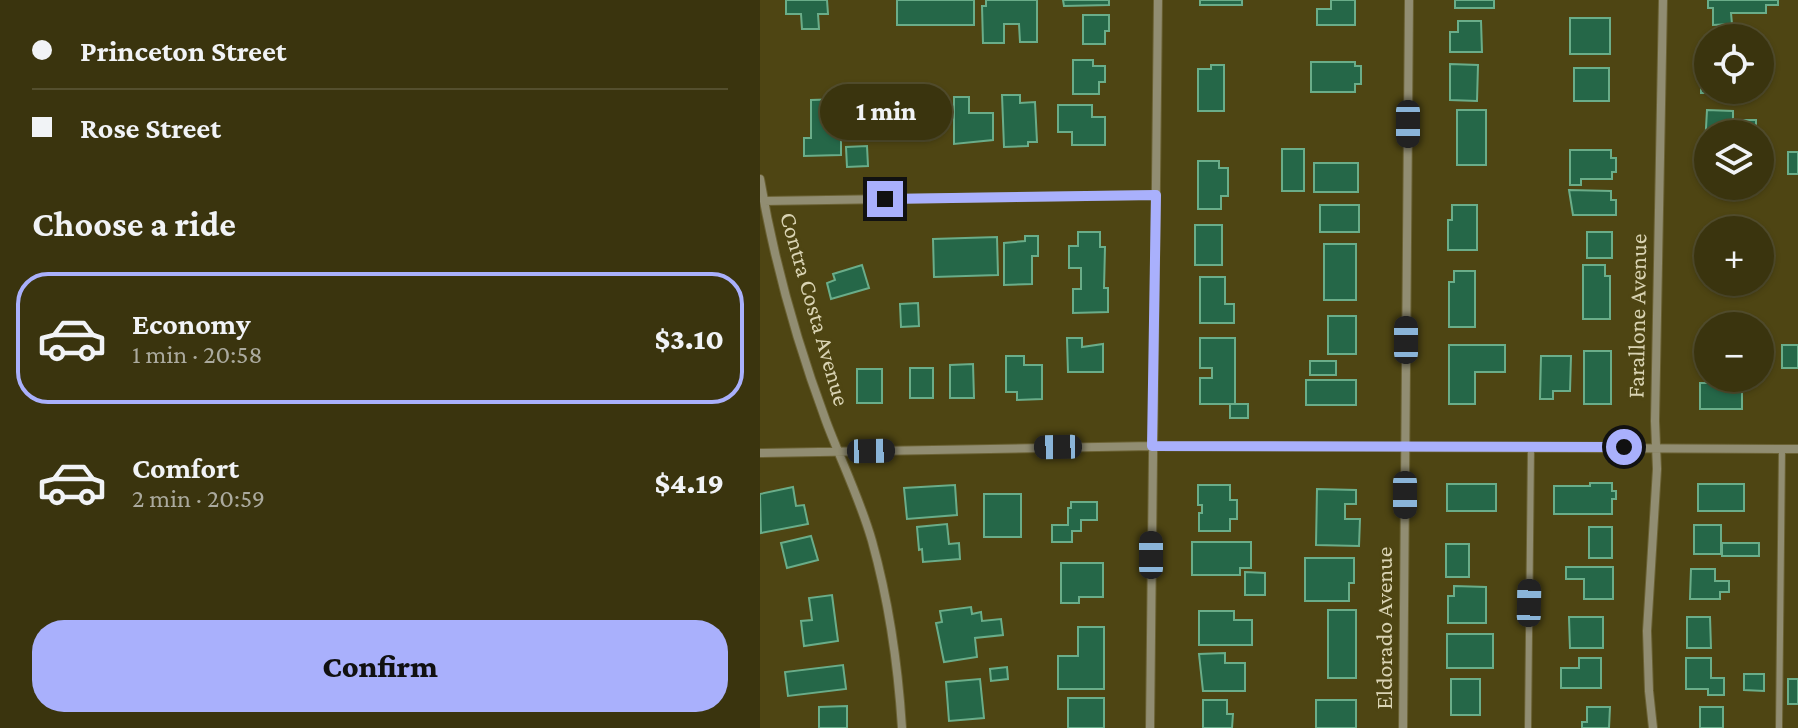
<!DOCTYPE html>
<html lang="en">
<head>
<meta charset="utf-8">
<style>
	body { margin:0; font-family:"Crimson Pro",serif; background:#413c17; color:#f1f3f6; height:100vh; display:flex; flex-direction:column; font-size:30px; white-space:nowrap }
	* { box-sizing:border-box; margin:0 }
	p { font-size:26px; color:#abaa9e }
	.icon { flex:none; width:44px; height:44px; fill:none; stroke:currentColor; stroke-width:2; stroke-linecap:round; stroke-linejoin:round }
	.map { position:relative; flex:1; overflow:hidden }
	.details { display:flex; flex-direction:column; background:#3a340e; width:760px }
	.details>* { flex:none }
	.guide { display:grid; align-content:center; height:176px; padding:0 32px; background:#3a340e }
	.fabs { position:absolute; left:934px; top:24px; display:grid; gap:16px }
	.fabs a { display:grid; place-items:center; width:80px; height:80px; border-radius:50%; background:#3a340e; box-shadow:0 2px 6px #0004,0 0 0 2px #544f2e; font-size:40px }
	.end { position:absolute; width:36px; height:36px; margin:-18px; border:10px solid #a9b0fc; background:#111; box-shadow:0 0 0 4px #111 }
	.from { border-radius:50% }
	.bubble { position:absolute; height:56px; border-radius:28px; background:#3a340e; box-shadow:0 2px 6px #0004,0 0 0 2px #544f2e; font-size:26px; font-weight:800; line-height:56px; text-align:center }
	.car { position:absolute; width:24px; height:48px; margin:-24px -12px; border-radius:10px; box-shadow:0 0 6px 2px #0007; background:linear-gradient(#222 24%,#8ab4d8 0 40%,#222 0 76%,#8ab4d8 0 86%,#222 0) }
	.guide b { display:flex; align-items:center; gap:28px; height:76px; font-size:30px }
	.guide b+b { border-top:2px solid #544f2e }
	.guide i { width:20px; height:20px; background:#f1f3f6 }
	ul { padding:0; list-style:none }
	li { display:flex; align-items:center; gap:24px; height:132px; margin:0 16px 12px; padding:0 16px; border:4px solid transparent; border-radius:32px }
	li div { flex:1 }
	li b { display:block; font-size:30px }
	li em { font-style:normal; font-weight:800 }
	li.current { border-color:#a9b0fc }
	li>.icon { width:72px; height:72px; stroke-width:1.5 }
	h2 { padding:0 32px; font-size:36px; line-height:96px }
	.primary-button { display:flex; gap:16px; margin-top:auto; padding:16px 32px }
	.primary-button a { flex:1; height:92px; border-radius:32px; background:#a9b0fc; color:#111; font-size:32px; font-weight:800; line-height:92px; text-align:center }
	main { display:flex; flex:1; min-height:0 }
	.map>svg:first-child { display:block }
	.building { fill:#256748; stroke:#6aad89; stroke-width:2 }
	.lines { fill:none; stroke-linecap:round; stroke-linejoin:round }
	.service-casing { stroke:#6a6133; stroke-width:8 }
	.minor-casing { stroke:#6a6133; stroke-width:10 }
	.service { stroke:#918d72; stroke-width:6 }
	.minor { stroke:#918d72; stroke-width:8 }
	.route { stroke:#a9b0fc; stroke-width:10 }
	.labels { text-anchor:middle; stroke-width:6; stroke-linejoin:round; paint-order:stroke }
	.street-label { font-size:24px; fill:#d9d3b3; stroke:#4e4513 }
</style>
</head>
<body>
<main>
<section class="details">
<div class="guide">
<b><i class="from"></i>Princeton Street</b>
<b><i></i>Rose Street</b>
</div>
<h2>Choose a ride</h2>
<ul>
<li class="current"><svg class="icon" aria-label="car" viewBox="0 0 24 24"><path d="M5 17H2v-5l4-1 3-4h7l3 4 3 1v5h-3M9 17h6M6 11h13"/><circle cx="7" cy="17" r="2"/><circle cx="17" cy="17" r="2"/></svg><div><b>Economy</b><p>1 min · 20:58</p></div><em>$3.10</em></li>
<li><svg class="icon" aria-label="car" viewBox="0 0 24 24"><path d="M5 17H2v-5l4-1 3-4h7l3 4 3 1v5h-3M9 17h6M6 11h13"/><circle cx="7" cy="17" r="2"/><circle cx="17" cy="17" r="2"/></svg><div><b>Comfort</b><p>2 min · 20:59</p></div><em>$4.19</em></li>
</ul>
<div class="primary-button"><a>Confirm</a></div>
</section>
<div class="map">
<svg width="1038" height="728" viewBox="0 0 1038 728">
	<rect width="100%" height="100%" fill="#4e4513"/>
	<path class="building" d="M26,0H67L68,14H58L59,29H42L41,14H26Z
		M137,0H214V25H137Z
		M226,0H277V42H260L259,24H244V43H223L222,6H226Z
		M303,0H349V5L304,6Z
		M440,0H482V5H440Z
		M571,0H595V25H557V9H571Z
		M695,0H734V8H695Z
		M948,0H1018V5H1006V13H971L972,24L953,25V8H948Z
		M323,15H349V31H345V44H323Z
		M810,18H850V54H810Z
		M698,21H721L722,52H690V32H698Z
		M313,60H333V66H345V82H339V94H313Z
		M551,62H595V66H601V84H595V92H551Z
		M690,64L718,65L717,101L690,100Z
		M451,65H464V111H438V69H451Z
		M814,68H849V101H814Z
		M941,68H948V90H986V93H941Z
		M242,95H260V103L275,102L277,142H268V146L244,147Z
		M194,97H209V113H233V140L194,144Z
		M81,99V155L44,156V138H51V100Z
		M298,105H332V117H345V145H312V132H298Z
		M697,110H726V165H697Z
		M947,110L973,111V120H996V134H948V146H945Z
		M107,146L108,166L87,167L86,147Z
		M522,149H544V191H522Z
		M810,150H851V158H856V172H852V179H821V185H810Z
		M1028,152H1038V174H1028Z
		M438,161H459V168H468V196H461V209H438Z
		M554,163H598V192H554Z
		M809,190L851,191V200H856V215H813Z
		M560,205H599V232H560Z
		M692,205H717V250H688V220H692Z
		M435,225H462V265H435Z
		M318,232H340V247H345L344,288H348V312L313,313V289H321V268H309V246H318Z
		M827,232H852V258H827Z
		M265,236H278V256H272V284L244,285V243L265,241Z
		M237,237L238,275L174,277L173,239Z
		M564,244H596V300H564Z
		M102,265L109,288L71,299L67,283L75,280L73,274Z
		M823,265H845V276H850V319H823Z
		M694,271H715V327H689V282H694Z
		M440,277H465V304H474V323H440Z
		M158,303L159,326L141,327L140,304Z
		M568,316H596V354H568Z
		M307,338H322V347L343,344V372H308Z
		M440,338H475V404H440V378H452V368H440Z
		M689,345H745V372H715V404H689Z
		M1022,345H1038V368H1022Z
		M824,351H851V404H824Z
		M246,356H264V365H282V399L257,400V392H246Z
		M781,356H811L810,391H793V399H780Z
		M550,361H576V375H550Z
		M213,364L214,398H190V365Z
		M150,368H173V398H150Z
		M97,369H122V403H97Z
		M546,380H596V405H546Z
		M940,383H982V409H940Z
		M470,404H488V418H470Z
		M830,483H852V491H856V499H852V514H794V486H830Z
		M687,484H736V511H687Z
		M938,484H984V511H938Z
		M195,485L197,515L147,519L144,488Z
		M438,485H470V500H477V519H470V531H439V513H442V505H438Z
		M33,487L36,506L44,505L48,524L1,533L0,494Z
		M557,489L596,490V504H585V519H600L599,546L556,545Z
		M224,494H261V537H224Z
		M311,502H337V520H321V531H312V542H292V525H308V508H311Z
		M187,524L189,544L199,543L200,559L163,562L162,549L159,550L157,527Z
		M934,525H961V554H934Z
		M829,527H852V558H829Z
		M51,536L58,560L27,568L21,543Z
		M432,542H491V568H480V575H432Z
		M962,543H999V556H962Z
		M686,544H709V577H686Z
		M545,558H594V583H589V601H545Z
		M301,563H343V597H319V603H301Z
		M806,567H853V599H824V579H806Z
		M931,569H955V581H969V592H960V599H930Z
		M485,572L505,573V595H485Z
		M694,586L726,587V623H688V596H694Z
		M72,595L78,641L44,646L41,621L52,620L49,598Z
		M211,607L212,614L221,612L222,621L241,619L243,635L215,638L217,657L184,662L176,623L182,622L180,611Z
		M568,610H596V678H568Z
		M439,611H474V620H492V645H439Z
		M809,617H843V648H810Z
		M927,617H950L951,648H927Z
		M318,627H344V689H298V656H318Z
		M687,634H733V668H687Z
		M465,653V663H485V691H443L439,654Z
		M819,658H841V688H801V668H819Z
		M926,658H951V678H964V695H948V689H926Z
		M83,665L86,689L28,696L25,672Z
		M247,667L248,679L231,681L230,669Z
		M984,674H1004V691L984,690Z
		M220,679L224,718L189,721L186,682Z
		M691,679H720V715H691Z
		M1028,679H1038V704H1028Z
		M308,698H344V728H308Z
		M443,700H467V714H473L472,728H443Z
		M556,700H596V728H556Z
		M87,706V728H59V707Z
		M827,707H850L849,728H822V722H827Z
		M940,707H963V728H940Z"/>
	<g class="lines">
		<defs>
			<path id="service" d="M768,728L771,447
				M1019,728L1022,449"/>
			<path id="minor" d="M0,179C14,261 37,343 66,421C81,461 100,499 112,541C129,602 138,665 142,728
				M4,201L396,195
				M0,453L392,446L1038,449
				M390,728L398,0
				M643,728L649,0
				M893,728L889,691L887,631L897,469L895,421L903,0"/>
		</defs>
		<use href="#service" class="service-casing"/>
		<use href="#minor" class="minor-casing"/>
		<use href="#service" class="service"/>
		<use href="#minor" class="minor"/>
	</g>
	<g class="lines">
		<path class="route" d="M125,199L396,195L392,446L864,447"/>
	</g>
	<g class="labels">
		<g class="street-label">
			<text transform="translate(55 309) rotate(74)" y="8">Contra Costa Avenue</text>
			<text transform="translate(877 316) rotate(-89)" y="8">Farallone Avenue</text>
			<text transform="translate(624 628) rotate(-90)" y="8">Eldorado Avenue</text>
		</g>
	</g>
</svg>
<div class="fabs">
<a><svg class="icon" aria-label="locate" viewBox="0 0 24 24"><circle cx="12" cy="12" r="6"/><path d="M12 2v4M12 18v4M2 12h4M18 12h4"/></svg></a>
<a><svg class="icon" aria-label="layers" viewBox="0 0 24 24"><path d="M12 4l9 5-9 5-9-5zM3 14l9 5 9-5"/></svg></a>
<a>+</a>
<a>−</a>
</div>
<i class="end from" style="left:864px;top:447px"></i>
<i class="end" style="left:125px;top:199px"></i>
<div class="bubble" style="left:60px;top:84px;width:132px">1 min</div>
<i class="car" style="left:648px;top:124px;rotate:180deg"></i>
<i class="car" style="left:646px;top:340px;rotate:0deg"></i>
<i class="car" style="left:298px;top:447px;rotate:269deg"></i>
<i class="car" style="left:111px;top:451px;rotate:89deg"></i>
<i class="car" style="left:645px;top:495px;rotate:180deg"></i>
<i class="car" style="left:391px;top:555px;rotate:0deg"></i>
<i class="car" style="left:769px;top:603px;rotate:1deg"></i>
</div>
</main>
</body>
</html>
